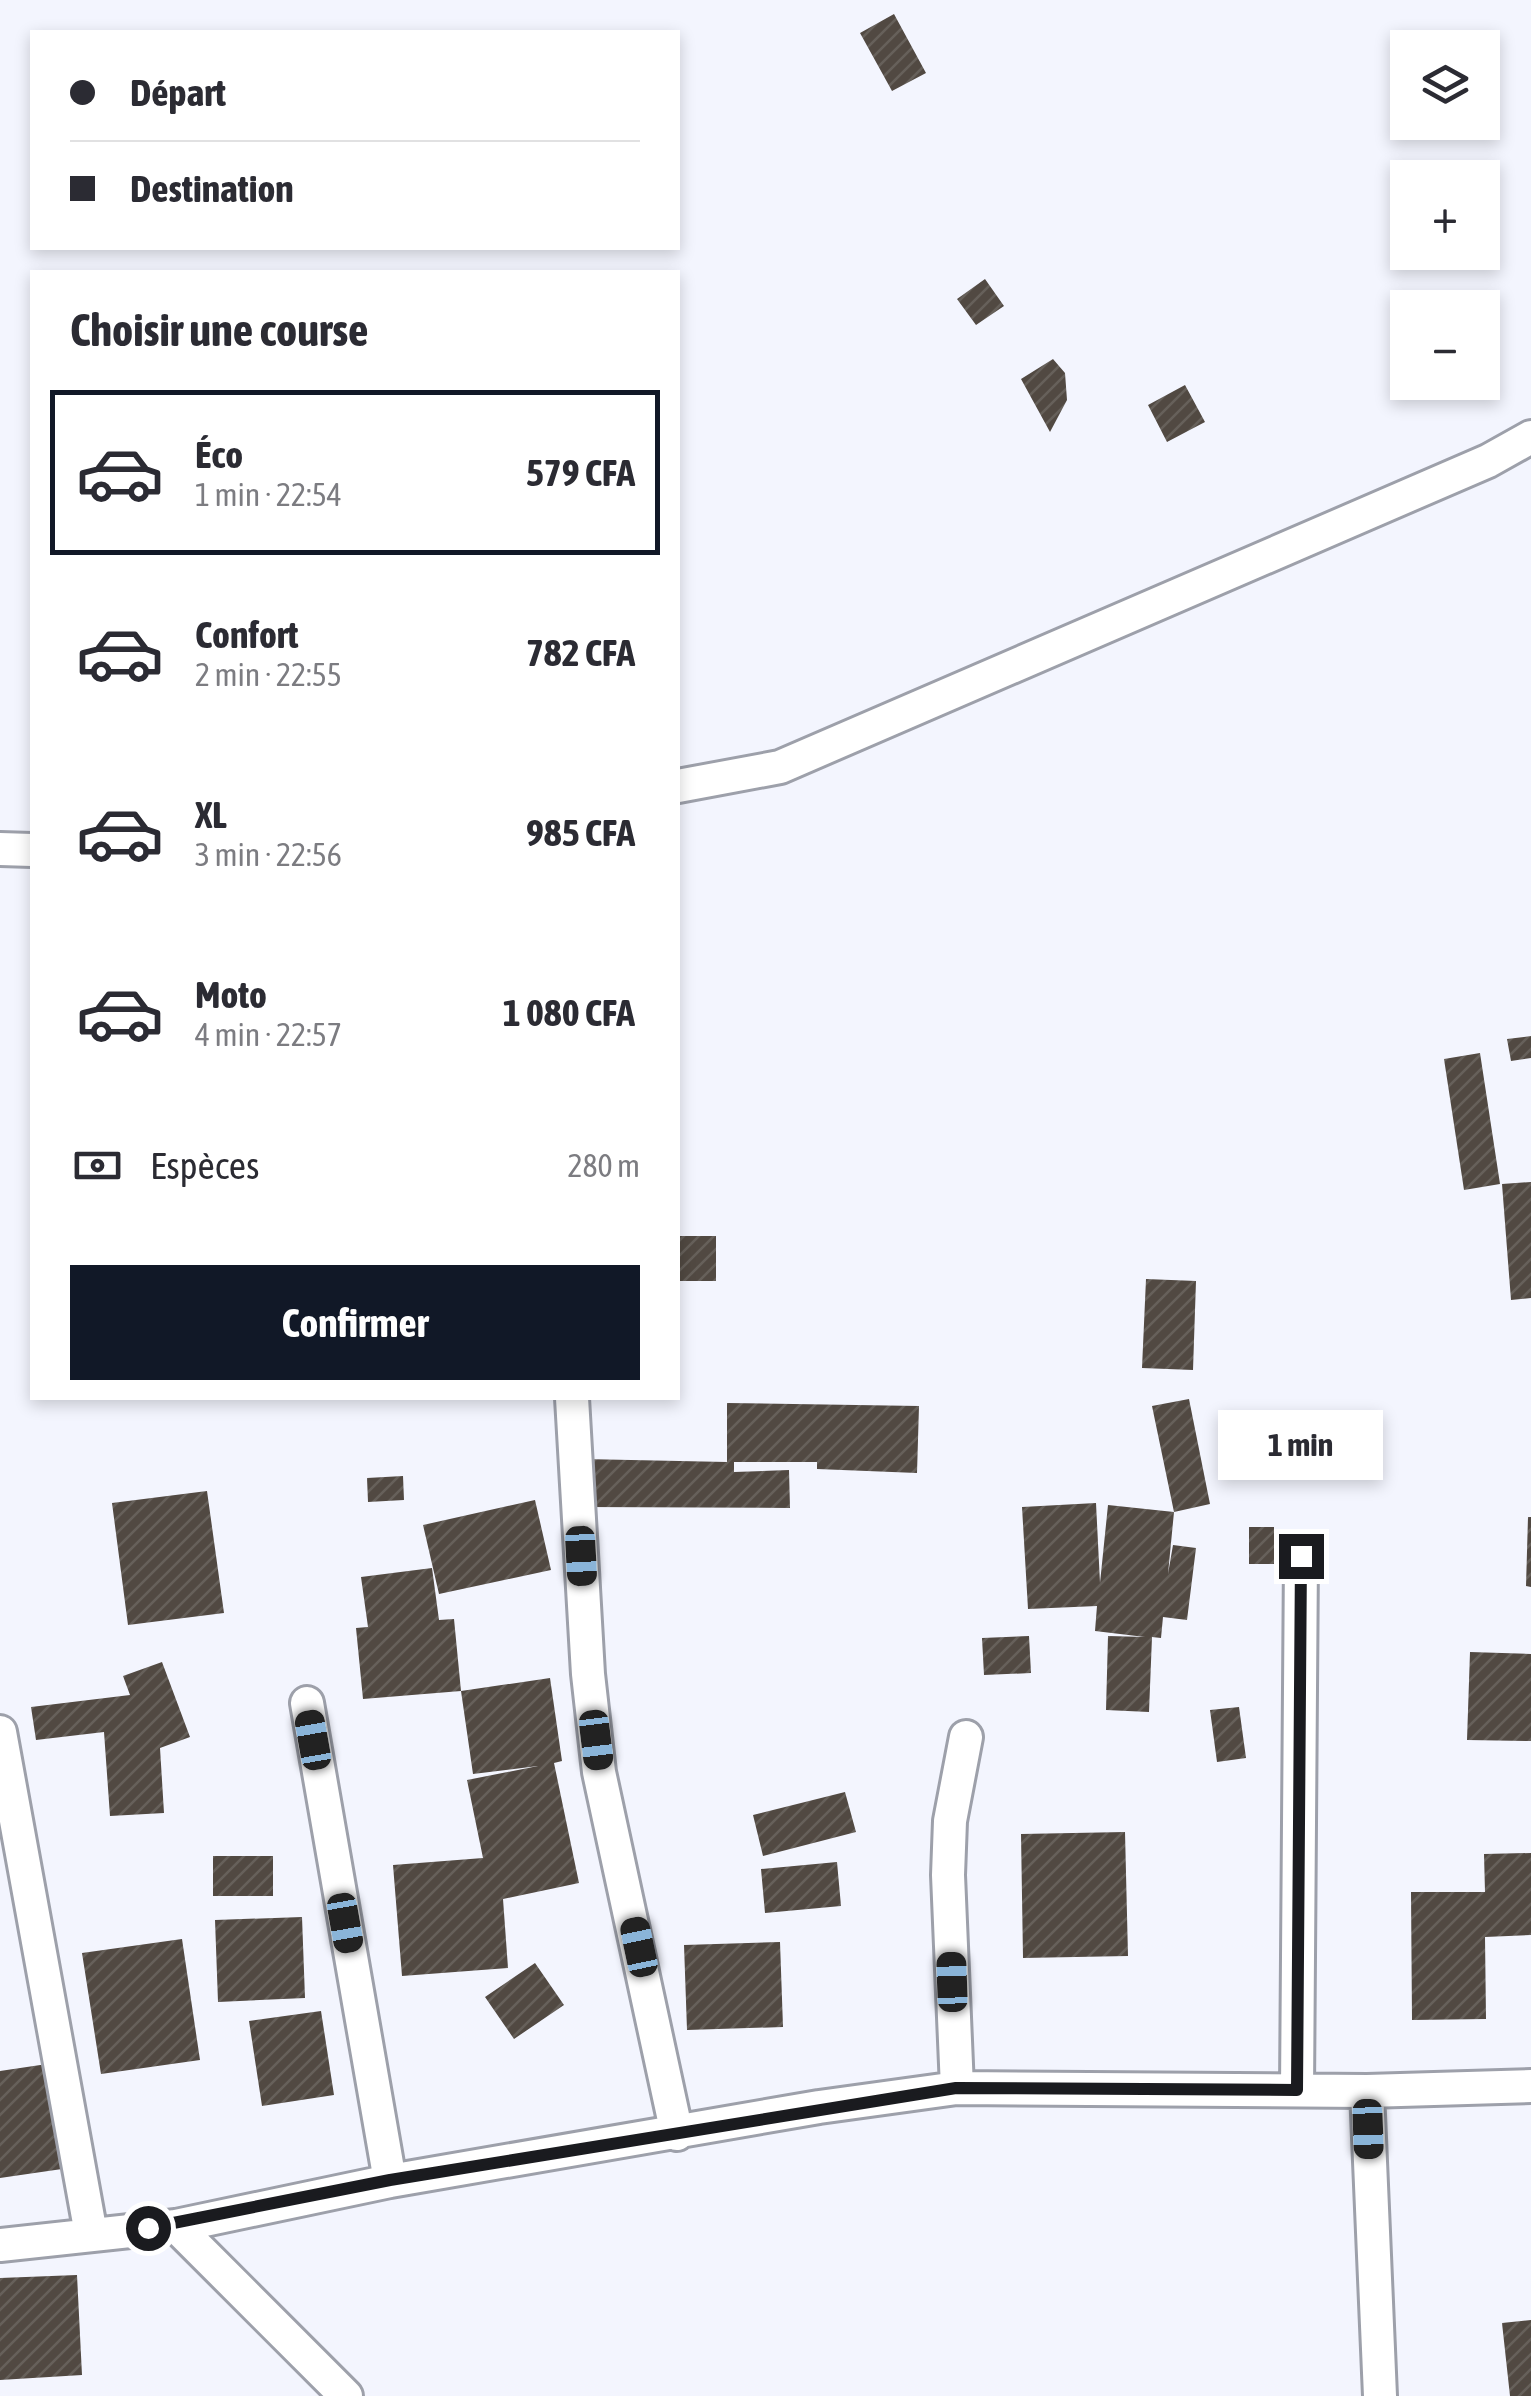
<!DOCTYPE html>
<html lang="fr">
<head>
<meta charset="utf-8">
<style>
	body { margin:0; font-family:"Asap Condensed",sans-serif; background:#f2f2f3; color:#2b2b33; height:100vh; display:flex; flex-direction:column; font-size:38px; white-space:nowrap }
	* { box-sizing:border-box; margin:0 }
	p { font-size:32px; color:#7c7c81 }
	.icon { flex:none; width:55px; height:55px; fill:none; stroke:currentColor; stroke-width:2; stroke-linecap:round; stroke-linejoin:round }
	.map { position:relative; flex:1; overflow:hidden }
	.sheet { position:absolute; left:30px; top:270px; width:650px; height:1130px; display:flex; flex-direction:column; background:#fff; border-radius:0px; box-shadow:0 5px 15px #0003 }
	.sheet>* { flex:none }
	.top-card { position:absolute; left:30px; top:30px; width:650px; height:220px; border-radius:0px; box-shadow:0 5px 15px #0003; display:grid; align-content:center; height:220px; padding:0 40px; background:#fff }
	.controls { position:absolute; left:1390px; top:30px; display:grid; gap:20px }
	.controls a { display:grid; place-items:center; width:110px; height:110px; border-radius:0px; background:#fff; box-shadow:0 5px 15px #0003; font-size:50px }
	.end { position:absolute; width:45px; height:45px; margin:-22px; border:12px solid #1a1b1f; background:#fff; box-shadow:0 0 0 5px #fff }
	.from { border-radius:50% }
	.bubble { position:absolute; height:70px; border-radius:0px; background:#fff; box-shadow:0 5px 15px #0003; font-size:32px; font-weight:700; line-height:70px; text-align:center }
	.car { position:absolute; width:30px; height:60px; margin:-30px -15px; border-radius:12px; box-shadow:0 0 8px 2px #0007; background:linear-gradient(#222 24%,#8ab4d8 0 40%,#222 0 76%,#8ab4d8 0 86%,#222 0) }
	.top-card b { display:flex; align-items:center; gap:35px; height:95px; font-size:38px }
	.top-card b+b { border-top:2px solid #e1e1e2 }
	.top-card i { width:25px; height:25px; background:#2b2b33 }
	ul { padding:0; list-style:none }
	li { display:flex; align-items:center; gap:30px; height:165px; margin:0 20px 15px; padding:0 20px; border:5px solid transparent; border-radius:0px }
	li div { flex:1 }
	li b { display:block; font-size:38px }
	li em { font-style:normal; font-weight:700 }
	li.current { border-color:#111827 }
	li>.icon { width:90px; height:90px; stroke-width:1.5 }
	h2 { padding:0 40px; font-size:45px; line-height:120px }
	.pay { display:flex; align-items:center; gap:25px; height:110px; padding:0 40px; font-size:38px }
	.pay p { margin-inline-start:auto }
	.primary-button { display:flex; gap:20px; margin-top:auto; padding:20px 40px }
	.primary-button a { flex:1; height:115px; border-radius:0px; background:#111827; color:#fff; font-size:40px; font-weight:700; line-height:115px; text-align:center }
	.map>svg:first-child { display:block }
	.building { fill:url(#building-hatch) }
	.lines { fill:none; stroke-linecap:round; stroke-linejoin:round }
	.minor-casing { stroke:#9da0aa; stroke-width:38 }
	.minor { stroke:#fff; stroke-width:32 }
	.route { stroke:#1a1b1f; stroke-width:12 }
</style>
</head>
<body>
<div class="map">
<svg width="1531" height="2396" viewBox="0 0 1531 2396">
	<defs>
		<pattern id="building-hatch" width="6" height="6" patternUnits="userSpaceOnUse" patternTransform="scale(2.5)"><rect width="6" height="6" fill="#514942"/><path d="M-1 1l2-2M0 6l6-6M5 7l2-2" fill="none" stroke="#66605a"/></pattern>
	</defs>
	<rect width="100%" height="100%" fill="#f3f5fe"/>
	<path class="building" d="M894,14L926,73L892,91L860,33Z
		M985,279L1004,306L976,325L957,299Z
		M1053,359L1065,373L1067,400L1050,432L1021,379Z
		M1185,385L1205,422L1167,442L1148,405Z
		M1531,1036V1058L1511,1061L1507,1039Z
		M1480,1053L1500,1184L1464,1190L1444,1059Z
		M1531,1182V1298L1511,1300L1502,1184Z
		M678,1236H716V1281H678Z
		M1146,1279L1196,1281L1193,1370L1142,1368Z
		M1189,1399L1210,1504L1174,1512L1152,1406Z
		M727,1403L919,1406L917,1473L817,1469V1462H734V1472L789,1470L790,1508L583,1507V1459L727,1462Z
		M403,1476L404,1500L368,1502L367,1478Z
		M207,1491L224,1613L128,1625L112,1503Z
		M535,1500L551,1570L439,1594L423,1525Z
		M1096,1503L1100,1583L1108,1505L1174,1512L1168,1574L1173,1545L1196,1548L1187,1620L1163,1617L1161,1638L1152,1637L1149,1712L1106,1710L1108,1636L1145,1637L1095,1631L1097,1606L1028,1609L1022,1507Z
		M1528,1517H1531V1587L1526,1586Z
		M1249,1527H1274V1564H1249Z
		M432,1568L439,1620L454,1619L461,1691L363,1699L356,1628L368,1627L361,1577Z
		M1029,1636L1031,1673L984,1675L982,1638Z
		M1470,1652L1531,1654V1741L1467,1740Z
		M162,1662L190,1737L160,1748L164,1813L110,1816L104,1732L36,1740L31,1707L130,1695L123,1676Z
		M550,1678L562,1761L554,1763L579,1883L503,1899L508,1968L402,1976L393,1865L483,1858L467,1780L538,1766L473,1774L461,1691Z
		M1239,1707L1246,1758L1217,1762L1210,1710Z
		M845,1792L856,1832L763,1856L753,1815Z
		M1125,1832L1128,1956L1023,1958L1021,1834Z
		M1531,1853V1935L1485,1937L1486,2019L1412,2020L1411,1892H1485L1484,1854Z
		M213,1856H273V1896H213Z
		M837,1862L841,1906L765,1913L761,1869Z
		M302,1917L305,1998L218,2002L215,1920Z
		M182,1939L200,2060L101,2074L82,1953Z
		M780,1942L783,2027L687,2030L684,1945Z
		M535,1963L564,2005L514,2039L485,1997Z
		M321,2011L334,2095L262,2106L249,2021Z
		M47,2064L62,2169L0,2178V2071Z
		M77,2275L82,2375L0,2380V2278Z
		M1531,2320V2396H1510L1502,2323Z"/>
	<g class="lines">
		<defs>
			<path id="minor" d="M678,786L780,767L1488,461L1531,437
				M0,849L32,850
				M572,1398L588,1674L599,1772L677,2134
				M307,1703L390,2181
				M0,1732L91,2234
				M957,2088L948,1875L950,1821L966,1737
				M1297,2090L1301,1556
				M1367,2091L1380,2396
				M176,2226L346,2396
				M0,2245L176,2226L390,2181L819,2107L957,2088L1367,2091L1531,2086"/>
		</defs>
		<use href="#minor" class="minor-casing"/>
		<use href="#minor" class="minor"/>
	</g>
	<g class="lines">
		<path class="route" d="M148,2228L390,2180L956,2088L1297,2090L1301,1556"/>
	</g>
</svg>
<div class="controls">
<a><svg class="icon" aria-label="layers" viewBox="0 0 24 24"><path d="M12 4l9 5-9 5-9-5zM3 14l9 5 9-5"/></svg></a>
<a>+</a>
<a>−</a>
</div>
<i class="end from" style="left:148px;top:2228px"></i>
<i class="end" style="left:1301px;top:1556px"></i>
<div class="bubble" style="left:1218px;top:1410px;width:165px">1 min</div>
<i class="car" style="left:581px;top:1556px;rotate:177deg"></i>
<i class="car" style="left:313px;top:1740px;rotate:350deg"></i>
<i class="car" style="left:596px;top:1740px;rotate:173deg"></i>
<i class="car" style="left:345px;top:1923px;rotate:170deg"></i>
<i class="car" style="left:639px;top:1947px;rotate:348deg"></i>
<i class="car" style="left:952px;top:1982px;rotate:358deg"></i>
<i class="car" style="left:1368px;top:2129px;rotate:178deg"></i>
<div class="top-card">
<b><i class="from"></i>Départ</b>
<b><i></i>Destination</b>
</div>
<section class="sheet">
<h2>Choisir une course</h2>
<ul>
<li class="current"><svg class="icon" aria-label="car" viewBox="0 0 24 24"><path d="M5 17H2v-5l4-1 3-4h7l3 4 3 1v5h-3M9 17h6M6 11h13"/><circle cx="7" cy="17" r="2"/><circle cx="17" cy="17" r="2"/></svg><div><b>Éco</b><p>1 min · 22:54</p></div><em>579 CFA</em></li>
<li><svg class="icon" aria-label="car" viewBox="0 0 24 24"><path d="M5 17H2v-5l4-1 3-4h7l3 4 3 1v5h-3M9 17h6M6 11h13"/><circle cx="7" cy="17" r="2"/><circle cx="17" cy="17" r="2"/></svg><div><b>Confort</b><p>2 min · 22:55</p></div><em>782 CFA</em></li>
<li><svg class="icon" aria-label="car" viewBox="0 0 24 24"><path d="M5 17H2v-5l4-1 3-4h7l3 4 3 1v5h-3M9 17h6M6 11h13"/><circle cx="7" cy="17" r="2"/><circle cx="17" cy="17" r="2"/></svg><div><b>XL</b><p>3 min · 22:56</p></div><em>985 CFA</em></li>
<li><svg class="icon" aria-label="car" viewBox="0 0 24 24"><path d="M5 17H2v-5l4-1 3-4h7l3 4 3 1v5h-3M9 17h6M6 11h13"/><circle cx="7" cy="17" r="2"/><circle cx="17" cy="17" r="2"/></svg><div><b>Moto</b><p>4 min · 22:57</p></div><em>1 080 CFA</em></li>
</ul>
<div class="pay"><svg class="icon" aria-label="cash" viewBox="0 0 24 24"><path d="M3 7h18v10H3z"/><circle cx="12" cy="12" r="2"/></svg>Espèces<p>280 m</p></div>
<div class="primary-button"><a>Confirmer</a></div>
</section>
</div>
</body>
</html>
